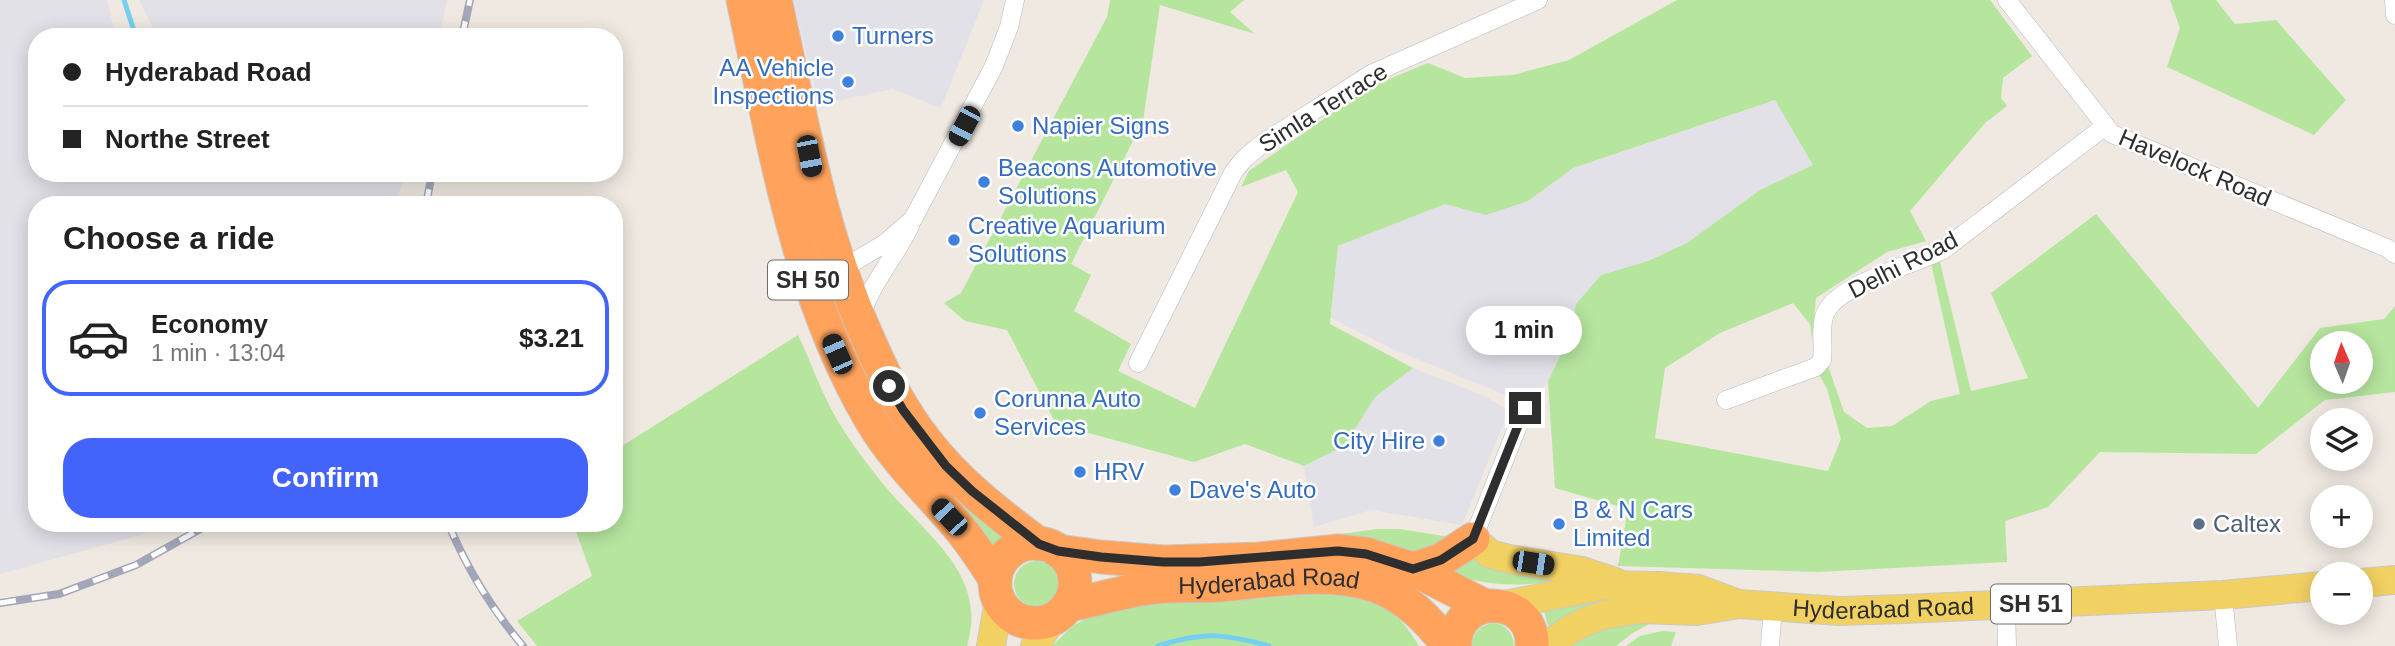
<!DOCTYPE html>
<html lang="en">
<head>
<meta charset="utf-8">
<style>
	body { margin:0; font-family:Helvetica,sans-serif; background:#f6f6f6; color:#222; height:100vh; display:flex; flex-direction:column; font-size:26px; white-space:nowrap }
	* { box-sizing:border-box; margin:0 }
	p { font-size:23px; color:#767676 }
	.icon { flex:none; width:38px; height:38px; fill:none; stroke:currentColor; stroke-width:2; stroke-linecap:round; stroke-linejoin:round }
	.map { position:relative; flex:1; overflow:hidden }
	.panel { position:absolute; left:28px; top:196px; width:595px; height:336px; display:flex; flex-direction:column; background:#fff; border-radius:28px; box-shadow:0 4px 18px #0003 }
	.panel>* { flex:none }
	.guide { position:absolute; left:28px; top:28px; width:595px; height:154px; border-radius:28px; box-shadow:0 4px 18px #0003; display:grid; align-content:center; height:154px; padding:0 35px; background:#fff }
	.needle { width:46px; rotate:358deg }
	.buttons { position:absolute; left:2310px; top:331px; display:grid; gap:14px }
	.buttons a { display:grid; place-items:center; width:63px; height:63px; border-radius:50%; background:#fff; box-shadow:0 4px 18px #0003; font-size:35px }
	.end { position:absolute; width:32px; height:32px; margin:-16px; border:9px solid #2e2e2e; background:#fff; box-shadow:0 0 0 4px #fff }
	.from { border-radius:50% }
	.bubble { position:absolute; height:49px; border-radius:24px; background:#fff; box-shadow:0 4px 18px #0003; font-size:23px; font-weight:700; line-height:49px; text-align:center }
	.car { position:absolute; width:21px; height:42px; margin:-21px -10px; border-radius:9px; box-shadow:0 0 5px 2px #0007; background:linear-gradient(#222 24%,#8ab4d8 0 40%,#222 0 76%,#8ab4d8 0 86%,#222 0) }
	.guide b { display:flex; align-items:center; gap:24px; height:66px; font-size:26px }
	.guide b+b { border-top:2px solid #e0e0e0 }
	.guide i { width:18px; height:18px; background:#222 }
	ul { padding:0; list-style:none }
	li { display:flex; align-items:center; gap:21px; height:116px; margin:0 14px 10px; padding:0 21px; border:4px solid transparent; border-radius:28px }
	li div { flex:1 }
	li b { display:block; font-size:26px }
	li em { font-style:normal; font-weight:700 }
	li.selected { border-color:#4264fb }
	li>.icon { width:63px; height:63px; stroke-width:1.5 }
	h2 { padding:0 35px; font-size:32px; line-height:84px }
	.primary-button { display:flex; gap:14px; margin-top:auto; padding:14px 35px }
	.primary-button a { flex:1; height:80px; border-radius:28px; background:#4264fb; color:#fff; font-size:28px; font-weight:700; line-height:80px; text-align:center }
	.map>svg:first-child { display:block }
	.industrial { fill:#e3e1e8 }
	.green { fill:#b6e59e; fill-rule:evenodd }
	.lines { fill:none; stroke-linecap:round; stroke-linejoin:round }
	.stream { stroke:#75cff0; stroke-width:5 }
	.street-casing { stroke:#b4b7c1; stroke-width:19 }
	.primary-casing { stroke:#c9c9c9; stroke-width:30 }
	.highway-casing { stroke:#c9c9c9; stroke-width:35 }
	.street { stroke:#fff; stroke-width:18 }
	.primary { stroke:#f2d163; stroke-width:28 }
	.highway { stroke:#ffa35c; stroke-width:33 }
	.rail-casing { stroke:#a3a6b8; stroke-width:8 }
	.rail { stroke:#fff; stroke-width:5; stroke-dasharray:16; stroke-linecap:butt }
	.route { stroke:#2e2e2e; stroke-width:9 }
	.shop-dot { fill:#3f7fe0; stroke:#fff; stroke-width:2.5 }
	.service-dot { fill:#5c6f8a; stroke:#fff; stroke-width:2.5 }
	.labels { text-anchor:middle; stroke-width:5; stroke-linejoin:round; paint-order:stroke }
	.shield { fill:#fff; stroke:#6d6d6d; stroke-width:2 }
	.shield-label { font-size:23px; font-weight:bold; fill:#2e2e2e }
	.shop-label { font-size:24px; fill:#366cbe; stroke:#fff; text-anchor:start }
	.street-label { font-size:24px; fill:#2e2e2e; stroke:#fff }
	.service-label { font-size:24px; fill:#4e5e75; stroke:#fff; text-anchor:start }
</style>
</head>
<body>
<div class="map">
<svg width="2395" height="646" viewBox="0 0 2395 646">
	<rect width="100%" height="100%" fill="#efe9e1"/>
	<path class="industrial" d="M0,0H107L116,37H37V173H405L396,205H37V523H163L144,534L0,574Z
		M139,0H447L439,37H158Z
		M793,0H984L941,108L892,89L819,105Z
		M1776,100L1814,165L1760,190L1687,243L1648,261L1601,275L1576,304L1572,330L1548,382L1530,405L1395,350L1331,318L1338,246L1445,204L1486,215L1528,201L1572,168Z
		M1413,368L1482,395L1509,410L1462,525L1371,510L1314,527L1304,466L1344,445L1375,396Z"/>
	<path class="green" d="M1110,0H1244L1230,12L1255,34L1160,5L1143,121L1071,264L1091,275L1074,311L1131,344L1118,371L1195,408L1298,192L1286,170L1241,187L1249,171L1370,87L1428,63L1465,78L1513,75L1569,60L1677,0H1990L2032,56L2003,78L2001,98L2007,106L1985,123L1910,211L1926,241L1887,252L1816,298L1812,339L1810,324L1793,303L1720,333L1665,368L1655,438L1828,471L1841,439L1827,389L1818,373L1828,366L1844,412L1867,428L1892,426L1931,401L1960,394L1930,258L1938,254L1971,391L2028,378L1991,293L2096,214L2258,408L2320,328L2384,319L2395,306V392L2325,400L2256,454L2100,452L2048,507L2005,521L2007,562L1818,572L1618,566L1628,509L1555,488L1548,382L1572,330L1576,304L1601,275L1648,261L1687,243L1760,190L1813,165L1775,100L1573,168L1528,201L1486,215L1445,204L1338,246L1330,324L1413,368L1375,397L1345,445L1304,466L1245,444L1194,462L1056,424L1007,330L965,321L944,303L961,293L1107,17ZM2322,343H2361V382H2322Z
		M2170,0H2216L2235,24L2276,20L2346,100L2314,135L2167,67L2180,28Z
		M851,329L1006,536L992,546L962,515Z
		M798,335C811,362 821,392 836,418C849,440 867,464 883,484C923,533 989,573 967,646H537L517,621L592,576L573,523H614V451Z
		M1377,529H1400L1456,538L1422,556L1342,538L1341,534Z
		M1473,553L1577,579C1532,585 1489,590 1446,571Z
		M1014 584a23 23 0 1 1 46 0a23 23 0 1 1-46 0Z
		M1342,591C1384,606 1395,606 1419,646H1052L1073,626L1099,611L1165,598Z
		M1636,594L1568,616L1548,626L1544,611L1573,602Z
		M1649,621V624L1631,634L1616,646H1567L1593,630Z
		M1494,623C1507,625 1513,633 1514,646H1472C1473,632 1480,625 1494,623Z
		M1662,631L1676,632L1671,646H1626L1640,636Z"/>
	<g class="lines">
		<path class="stream" d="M124,0L136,37
			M1158,646C1203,632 1223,633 1269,646"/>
		<defs>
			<path id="street" d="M2007,0L2112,134L2387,248L2395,254
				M2394,0L2395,15
				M835,273L884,244L913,219L994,66L1009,27L1015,0
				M861,317C871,282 895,258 910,226
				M1138,363L1234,171L1245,158L1263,143L1371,74L1538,0
				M1726,400L1816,367L1822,360C1824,346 1820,330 1824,317C1832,285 1916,264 1943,250L2104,127
				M1473,539L1525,408
				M2223,595L2228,646
				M2006,605L2007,646
				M1770,646L1773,607"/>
			<g id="primary">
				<path d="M1473,539L1490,554L1509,559L1582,571L1615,582"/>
				<path d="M2361,583L2395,580"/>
				<path d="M1500,606L1605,585L1658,586L1698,589L1736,603"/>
				<path d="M991,646L999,601"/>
				<path d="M1035,646L1051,620"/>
				<path id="s1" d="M1547,646L1569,630L1587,621L1603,615L1640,609L1697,611L1739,604L1839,611L1904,609L2223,595L2322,586"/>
			</g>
			<g id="highway">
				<path d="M743,0C774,143 796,292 871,420C894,459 926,489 955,523C970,540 983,560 995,579"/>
				<path d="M775,0C802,118 819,232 870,343C885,378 901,410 925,440C956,481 997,513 1039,544"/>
				<circle cx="1035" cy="583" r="40"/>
				<path d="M1058,551L1101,557L1163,562L1259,559L1338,551L1366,554L1413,569L1485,606"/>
				<path d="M1413,569L1441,560L1473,539"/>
				<path id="s2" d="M1068,605C1093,601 1117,593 1142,589C1168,584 1195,587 1222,585C1271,581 1328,569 1376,586C1408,598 1428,620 1449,646"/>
				<path d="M1455,646C1454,592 1534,593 1532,646"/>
			</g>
		</defs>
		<use href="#street" class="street-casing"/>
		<use href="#primary" class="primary-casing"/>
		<use href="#highway" class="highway-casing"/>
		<use href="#street" class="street"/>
		<use href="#primary" class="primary"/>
		<use href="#highway" class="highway"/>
		<defs>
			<path id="rail" d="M462,37L470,0
				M426,205L432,173
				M448,523C467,569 491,608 523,646
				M0,603L59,594L136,565L211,523"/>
		</defs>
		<use href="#rail" class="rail-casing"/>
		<use href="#rail" class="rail"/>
	</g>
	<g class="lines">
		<path class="route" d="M889,386L903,410L946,466L972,491L1039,544L1058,551L1101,557L1163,562H1199L1338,551L1366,554L1413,569L1441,560L1473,539L1525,408"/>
	</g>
	<g class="shop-dot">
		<circle cx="838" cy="36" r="7"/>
		<circle cx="848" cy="82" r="7"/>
		<circle cx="1018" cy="126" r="7"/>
		<circle cx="984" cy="182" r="7"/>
		<circle cx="954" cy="240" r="7"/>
		<circle cx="980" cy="413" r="7"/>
		<circle cx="1439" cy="441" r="7"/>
		<circle cx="1080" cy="472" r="7"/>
		<circle cx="1175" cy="490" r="7"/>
		<circle cx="1559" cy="524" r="7"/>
	</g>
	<circle class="service-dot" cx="2199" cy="524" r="7"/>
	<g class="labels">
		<g class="shield">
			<rect x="768" y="260.5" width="80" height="39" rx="5"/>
			<rect x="1991" y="584.5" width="80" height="39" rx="5"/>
		</g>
		<g class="shield-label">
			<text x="808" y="288">SH 50</text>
			<text x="2031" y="612">SH 51</text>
		</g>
		<g class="shop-label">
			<text x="852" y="44">Turners</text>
			<text x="834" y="76" text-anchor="end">AA Vehicle<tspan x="834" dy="28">Inspections</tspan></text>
			<text x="1032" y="134">Napier Signs</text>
			<text x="998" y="176">Beacons Automotive<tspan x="998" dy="28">Solutions</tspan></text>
			<text x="968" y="234">Creative Aquarium<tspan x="968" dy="28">Solutions</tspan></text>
			<text x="994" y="407">Corunna Auto<tspan x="994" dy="28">Services</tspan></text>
			<text x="1425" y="449" text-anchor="end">City Hire</text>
			<text x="1094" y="480">HRV</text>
			<text x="1189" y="498">Dave's Auto</text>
			<text x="1573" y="518">B &amp; N Cars<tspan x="1573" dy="28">Limited</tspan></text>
		</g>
		<g class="street-label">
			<text transform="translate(1323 108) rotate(-32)" y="8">Simla Terrace</text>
			<text transform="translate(2195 168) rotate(23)" y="8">Havelock Road</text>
			<text transform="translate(1903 265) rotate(-27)" y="8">Delhi Road</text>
			<text dy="8" stroke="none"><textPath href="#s2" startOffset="203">Hyderabad Road</textPath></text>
			<text dy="8" stroke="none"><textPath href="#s1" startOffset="346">Hyderabad Road</textPath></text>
		</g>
		<g class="service-label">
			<text x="2213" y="532">Caltex</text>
		</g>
	</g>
</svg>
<div class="buttons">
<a><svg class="needle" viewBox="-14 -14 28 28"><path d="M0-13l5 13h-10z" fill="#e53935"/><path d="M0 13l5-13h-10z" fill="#767676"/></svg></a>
<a><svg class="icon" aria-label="layers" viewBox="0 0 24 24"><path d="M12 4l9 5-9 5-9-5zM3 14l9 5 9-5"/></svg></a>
<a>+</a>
<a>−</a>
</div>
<i class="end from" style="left:889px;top:386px"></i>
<i class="end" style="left:1525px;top:408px"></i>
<div class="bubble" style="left:1466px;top:306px;width:116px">1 min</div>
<i class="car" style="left:964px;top:126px;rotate:208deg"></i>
<i class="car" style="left:809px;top:156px;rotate:169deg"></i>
<i class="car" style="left:837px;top:354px;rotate:336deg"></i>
<i class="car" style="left:949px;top:517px;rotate:317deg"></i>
<i class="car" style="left:1533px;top:563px;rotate:99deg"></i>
<div class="guide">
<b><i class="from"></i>Hyderabad Road</b>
<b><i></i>Northe Street</b>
</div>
<section class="panel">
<h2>Choose a ride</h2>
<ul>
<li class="selected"><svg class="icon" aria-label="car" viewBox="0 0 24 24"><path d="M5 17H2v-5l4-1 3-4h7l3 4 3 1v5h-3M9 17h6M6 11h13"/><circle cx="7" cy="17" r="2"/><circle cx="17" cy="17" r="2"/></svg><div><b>Economy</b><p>1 min · 13:04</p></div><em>$3.21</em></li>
</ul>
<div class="primary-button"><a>Confirm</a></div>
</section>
</div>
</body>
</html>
